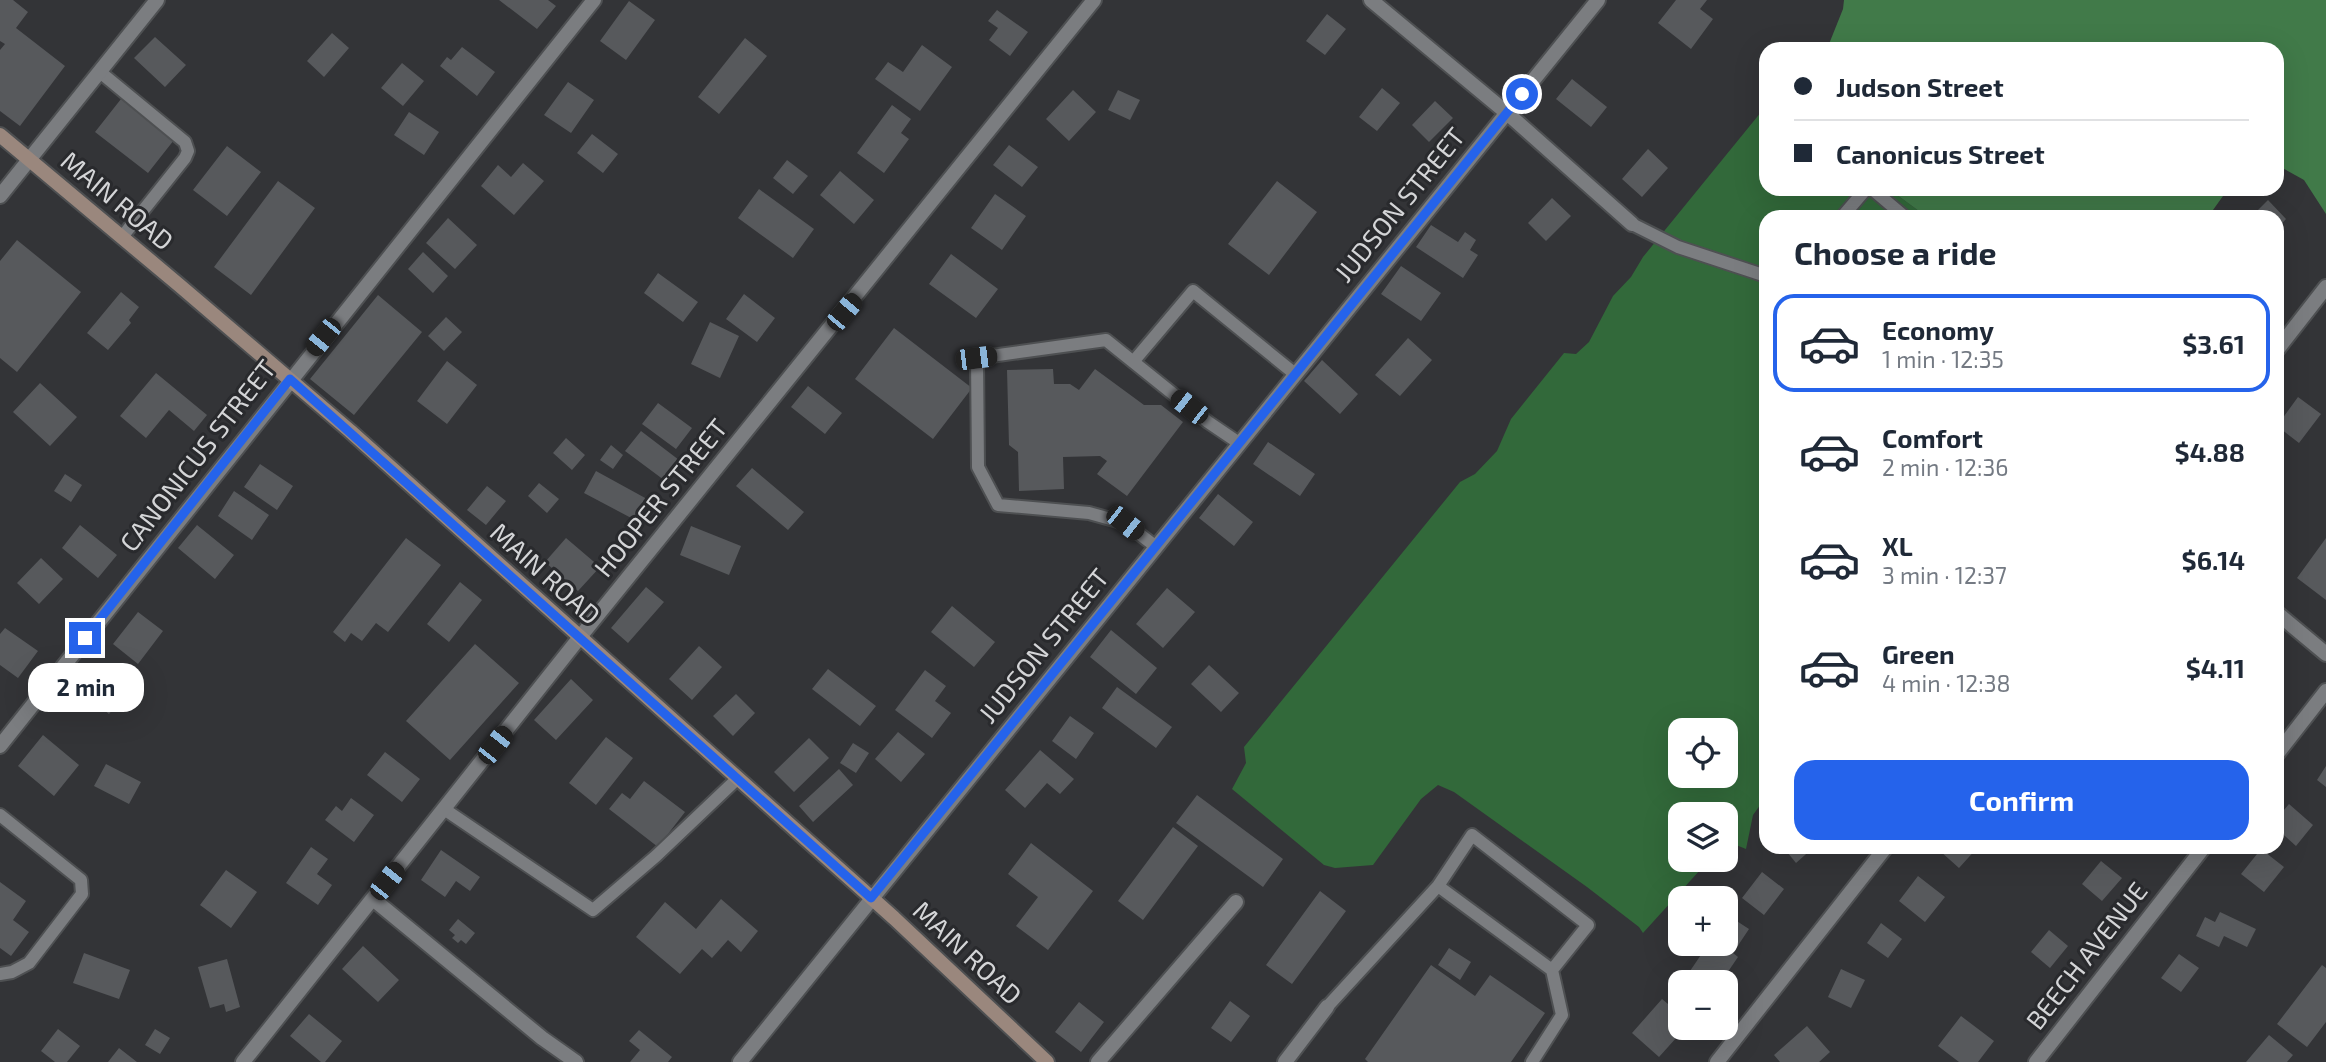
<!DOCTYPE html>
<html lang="en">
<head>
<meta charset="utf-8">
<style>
	body { margin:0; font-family:"Exo 2",sans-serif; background:#f2f2f3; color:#1f2937; height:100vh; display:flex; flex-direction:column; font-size:26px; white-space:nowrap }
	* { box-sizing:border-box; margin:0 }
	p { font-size:23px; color:#747a83 }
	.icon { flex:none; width:38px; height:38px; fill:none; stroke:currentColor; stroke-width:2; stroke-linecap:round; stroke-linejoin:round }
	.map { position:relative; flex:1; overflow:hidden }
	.panel { position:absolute; left:1759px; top:210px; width:525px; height:644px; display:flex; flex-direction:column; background:#fff; border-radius:21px; box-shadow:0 7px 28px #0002 }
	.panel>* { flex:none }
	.hud { position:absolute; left:1759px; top:42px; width:525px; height:154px; border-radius:21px; box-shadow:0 7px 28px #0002; display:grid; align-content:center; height:154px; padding:0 35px; background:#fff }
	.fabs { position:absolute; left:1668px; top:718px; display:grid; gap:14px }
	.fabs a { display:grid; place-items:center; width:70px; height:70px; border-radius:14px; background:#fff; box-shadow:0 7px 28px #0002; font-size:35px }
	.end { position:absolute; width:32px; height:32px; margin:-16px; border:9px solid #2563eb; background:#fff; box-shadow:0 0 0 4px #fff }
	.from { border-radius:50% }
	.bubble { position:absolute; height:49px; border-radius:21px; background:#fff; box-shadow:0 7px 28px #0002; font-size:23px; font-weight:700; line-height:49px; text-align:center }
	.car { position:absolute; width:21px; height:42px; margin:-21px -10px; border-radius:9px; box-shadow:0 0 5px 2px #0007; background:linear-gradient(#222 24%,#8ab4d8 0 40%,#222 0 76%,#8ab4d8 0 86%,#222 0) }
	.hud b { display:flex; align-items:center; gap:24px; height:66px; font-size:26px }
	.hud b+b { border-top:2px solid #e0e1e3 }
	.hud i { width:18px; height:18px; background:#1f2937 }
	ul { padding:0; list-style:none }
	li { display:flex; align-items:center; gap:21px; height:98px; margin:0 14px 10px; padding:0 21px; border:4px solid transparent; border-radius:21px }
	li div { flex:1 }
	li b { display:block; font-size:26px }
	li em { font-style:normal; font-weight:700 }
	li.selected { border-color:#2563eb }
	li>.icon { width:63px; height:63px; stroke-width:1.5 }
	h2 { padding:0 35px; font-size:32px; line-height:84px }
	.primary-button { display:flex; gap:14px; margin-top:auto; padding:14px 35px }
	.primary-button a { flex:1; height:80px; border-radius:21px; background:#2563eb; color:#fff; font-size:28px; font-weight:700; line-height:80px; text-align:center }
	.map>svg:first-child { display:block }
	.green { fill:#32693a; fill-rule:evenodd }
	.forest { fill:#417a49 }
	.building { fill:#57595c }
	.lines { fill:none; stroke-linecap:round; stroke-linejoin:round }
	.lane-casing { stroke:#4e5052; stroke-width:16 }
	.street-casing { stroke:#4e5052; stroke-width:18 }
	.secondary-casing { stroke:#4e5052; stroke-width:18 }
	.lane { stroke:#7b7d80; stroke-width:12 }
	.street { stroke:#7b7d80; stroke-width:14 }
	.secondary { stroke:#9a877d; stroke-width:14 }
	.route { stroke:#2563eb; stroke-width:9 }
	.labels { text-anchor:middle; stroke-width:6; stroke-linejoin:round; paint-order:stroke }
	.street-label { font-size:26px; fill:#d4d5d7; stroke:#292a2d }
</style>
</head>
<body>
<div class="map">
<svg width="2326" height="1062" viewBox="0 0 2326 1062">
	<rect width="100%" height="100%" fill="#333437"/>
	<path class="green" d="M1766,106V189H1889L1927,217H1766V797L1753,815L1746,849L1726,841V814H1680V859H1710L1643,933L1639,927L1587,887L1454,792L1438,785L1421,799L1373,865L1335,868L1324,865L1232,789L1246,763L1244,747L1460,482L1475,474L1497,451L1511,419L1564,353L1576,354L1589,342L1613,296L1631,277L1643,257ZM1680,730H1726V775H1680Z"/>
	<path class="forest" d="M1844,0H2326V214L2304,180L2277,165V49H1827L1843,9Z
		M1889,189H2228L2208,217H1927Z"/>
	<path class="building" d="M0,0H13L28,12L16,28L65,66L20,126L0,111V50L5,44L0,41Z
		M499,0H548L556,6L537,29Z
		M1676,0H1707L1700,9L1713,19L1691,49L1658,23Z
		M629,1L655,20L626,60L600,41Z
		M997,10L1028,32L1010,56L989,40L998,28L988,21Z
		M1327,14L1346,29L1325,55L1306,41Z
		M332,33L349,48L324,77L307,61Z
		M155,37L186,65L165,87L134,58Z
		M745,38L767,56L719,114L698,97Z
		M922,45L952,67L920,111L875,79L888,62L903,72Z
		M462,47L495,72L477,96L440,66L447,57L451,60Z
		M402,63L424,81L403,106L381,88Z
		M1572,79L1607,107L1591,127L1556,99Z
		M568,82L594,100L571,133L544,115Z
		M1382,88L1400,103L1377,131L1359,117Z
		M1073,90L1096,112L1069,141L1046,119Z
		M1118,90L1140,100L1130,120L1108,110Z
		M121,99L174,140L148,173L95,132Z
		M1435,101L1453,118L1429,142L1412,125Z
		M892,105L911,119L901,133L909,139L884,173L857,153Z
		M409,112L439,132L424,155L394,135Z
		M592,134L618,154L603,173L577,153Z
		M1009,145L1038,167L1022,187L993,165Z
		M227,146L261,172L227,216L193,190Z
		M1648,149L1668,168L1642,197L1622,179Z
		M787,160L808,176L793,194L773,178Z
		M523,163L544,181L514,215L481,186L498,165L511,177Z
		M840,171L874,200L854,224L820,195Z
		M278,181L315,208L251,295L214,267Z
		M1277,181L1317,212L1269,275L1228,244Z
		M759,189L814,229L793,258L738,218Z
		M995,194L1026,216L1002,250L971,228Z
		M1552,198L1571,216L1546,241L1528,223Z
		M2268,200L2286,219L2277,229V217H2251Z
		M448,218L477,245L455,269L426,243Z
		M1431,225L1458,242L1465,232L1476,240L1470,250L1478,255L1463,278L1416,247Z
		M17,240L81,292L17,372L0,358V261Z
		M423,252L448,276L433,293L408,269Z
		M951,254L998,289L976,318L929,284Z
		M1401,266L1441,293L1421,321L1381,294Z
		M658,273L698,302L683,322L644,293Z
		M121,292L139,307L129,320L131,323L108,350L87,333Z
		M744,294L775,318L757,342L726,319Z
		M378,295L422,332L354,415L310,379Z
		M446,317L462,332L444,351L428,336Z
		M710,322L739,336L720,378L691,364Z
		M894,328L972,388L933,439L855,379Z
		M1408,338L1432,360L1400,396L1375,375Z
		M1322,360L1358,394L1340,414L1304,381Z
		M447,361L477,385L447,424L417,401Z
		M1053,369L1054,384H1070L1079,390L1095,369L1144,405H1161L1183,422L1127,496L1097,474L1107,461L1100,456L1063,457L1064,489L1019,491L1018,452L1009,445L1007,370Z
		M156,373L207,415L194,431L169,410L146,438L120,416Z
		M40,383L77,417L50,446L13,412Z
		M808,386L842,413L825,434L791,407Z
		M2298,397L2321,414L2299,443L2277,426Z
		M658,403L692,428L676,449L642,424Z
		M641,431L679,460L664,480L625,451Z
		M566,438L585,455L572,470L553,453Z
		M1268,442L1315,474L1300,496L1253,464Z
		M611,445L623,455L613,469L600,460Z
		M260,464L293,486L277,510L244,487Z
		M752,468L804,512L788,530L736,486Z
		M596,471L647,499L635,520L584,493Z
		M65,474L82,485L71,502L54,491Z
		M539,483L559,499L547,513L528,496Z
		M487,486L506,501L486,525L467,510Z
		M234,491L269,515L252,540L218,516Z
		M1218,494L1253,522L1234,546L1199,518Z
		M80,525L117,555L98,578L62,548Z
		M197,525L234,555L215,579L178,548Z
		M691,526L741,546L729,575L680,555Z
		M406,538L441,565L388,632L376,623L362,641L351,633L345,642L333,632Z
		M566,538L600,567L578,591L545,562Z
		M2326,538V600L2297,578Z
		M41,558L63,579L39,604L17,583Z
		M460,582L482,600L449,642L427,624Z
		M646,587L664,602L628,643L611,628Z
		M1167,588L1195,612L1163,648L1136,624Z
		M952,606L995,642L974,667L931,632Z
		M138,612L163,631L138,664L113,644Z
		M5,628L38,651L18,678L0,665V634Z
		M1111,630L1157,668L1136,694L1090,657Z
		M475,644L519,683L450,760L406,721Z
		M699,646L722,667L692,700L669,679Z
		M1209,665L1239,693L1221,712L1191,684Z
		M97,667L128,691L109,714L79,690Z
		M828,669L876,706L860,726L812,689Z
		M925,670L946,686L935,701L951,713L932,738L895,710Z
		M571,679L593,700L556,740L534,720Z
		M1117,687L1172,727L1156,748L1102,708Z
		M736,694L755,713L733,736L713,716Z
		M1070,716L1094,733L1076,759L1052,741Z
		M898,732L925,754L901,782L875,759Z
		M43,735L79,765L54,796L18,766Z
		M606,737L633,758L596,805L569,783Z
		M809,738L829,758L794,792L774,772Z
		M853,743L869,753L856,773L840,763Z
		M1040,750L1074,779L1060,794L1047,783L1025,808L1005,790Z
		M385,752L420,779L402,802L367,775Z
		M106,764L141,782L129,804L94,786Z
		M2326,766V787L2317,780Z
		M839,769L853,785L813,822L799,806Z
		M644,781L685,812L658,847L609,809L622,793L630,799Z
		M1197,795L1283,859L1263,887L1176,823Z
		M351,798L374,815L354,842L325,820L336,806L342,811Z
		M2289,804L2313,825L2296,846L2277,829V818Z
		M1173,827L1198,846L1143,920L1118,901Z
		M1031,843L1093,891L1048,950L1016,926L1038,897L1008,874Z
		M311,847L328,859L317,874L332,885L318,905L286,883Z
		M1783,847H1814L1796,863Z
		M1943,847H1978L1959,868L1940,851Z
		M2261,849L2284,867L2264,892L2241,874Z
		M441,850L480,877L470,891L456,881L445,897L421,880Z
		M2101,861L2122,878L2102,901L2082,884Z
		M226,870L257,892L231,928L200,905Z
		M1762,872L1784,889L1764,915L1742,898Z
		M1918,876L1945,897L1925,922L1899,901Z
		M0,882L26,901L13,920L29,932L11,956L0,948Z
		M1320,891L1346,911L1292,984L1266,965Z
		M721,899L758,931L741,952L728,940L712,958L702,949L680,974L636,937L665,902L696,929Z
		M2220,912L2256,929L2247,947L2224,936L2219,947L2196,936L2205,917L2215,922Z
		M1726,914L1749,929L1733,953L1738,957L1721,982H1706L1690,971L1709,943H1726Z
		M458,919L475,933L466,944L461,940L458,943L452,938L455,935L449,930Z
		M1881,923L1902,939L1888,958L1867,943Z
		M2049,930L2068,946L2050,968L2031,952Z
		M363,946L399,980L378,1002L342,969Z
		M1449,948L1471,962L1460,980L1438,965Z
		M84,953L130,970L119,999L73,983Z
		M2179,954L2199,968L2181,992L2161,978Z
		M227,959L240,1007L226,1012L224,1004L210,1008L198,967Z
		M1431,965L1475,996L1490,975L1545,1013L1511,1062H1368L1365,1059Z
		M2322,965L2326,968V1022L2307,1047L2277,1024Z
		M1841,969L1865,980L1851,1008L1828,997Z
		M1662,999L1680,1014V1027H1686L1659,1057L1632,1033Z
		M1230,1001L1250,1016L1231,1042L1211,1028Z
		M1079,1002L1104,1022L1081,1052L1055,1032Z
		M309,1014L342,1041L325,1062H321L290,1036Z
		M1961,1016L1994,1041L1978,1062H1959L1938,1046Z
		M1807,1026L1830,1052L1819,1062H1780L1774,1055Z
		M58,1029L80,1046L67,1062H55L41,1051Z
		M155,1029L170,1038L160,1054L145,1045Z
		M639,1030L672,1057L668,1062H630L640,1050L629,1041Z
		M2269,1035L2293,1055L2287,1062H2246Z
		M119,1048L137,1062H108Z"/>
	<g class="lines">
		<defs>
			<path id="lane" d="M100,72L185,142L188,151L185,158L122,237
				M1872,189L1905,217
				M1842,217L1866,189
				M1632,224L1678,247L1766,276
				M1133,362L1193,291L1295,374
				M1155,546L1125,523L1089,513L998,505L978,467L977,358L1106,340L1208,422L1239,443
				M444,809L593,910L656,856L737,779
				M0,815L81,880L82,894L29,963L12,972L0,974
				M1327,1007L1438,886L1472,835L1588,925L1552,970L1438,886
				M1532,1062L1562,1015L1552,970"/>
			<path id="street" d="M1371,0L1507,113L1632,224
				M0,196L157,0
				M2277,350L2326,287
				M2277,613L2326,654
				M0,746L594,0
				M2277,754L2326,691
				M373,899L542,1038L576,1062
				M243,1062L580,637L1094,0
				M740,1062L1598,0
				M1098,1062L1236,902
				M1285,1062L1327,1007
				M1717,1062L1886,847
				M2036,1062L2204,847"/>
			<path id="secondary" d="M0,135L179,285L350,431L894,918L1047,1062"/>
		</defs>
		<use href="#lane" class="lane-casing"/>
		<use href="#street" class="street-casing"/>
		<use href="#secondary" class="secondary-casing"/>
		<use href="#lane" class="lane"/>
		<use href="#street" class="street"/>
		<use href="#secondary" class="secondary"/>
	</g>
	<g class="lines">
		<path class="route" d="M85,638L290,379L871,898L1522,94"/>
	</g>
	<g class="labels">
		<g class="street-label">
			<text transform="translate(117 201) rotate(40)" y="9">MAIN ROAD</text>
			<text transform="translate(1400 205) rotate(-51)" y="9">JUDSON STREET</text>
			<text transform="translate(198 456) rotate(-52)" y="9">CANONICUS STREET</text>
			<text transform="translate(661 498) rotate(-51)" y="9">HOOPER STREET</text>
			<text transform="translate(545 574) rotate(42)" y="9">MAIN ROAD</text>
			<text transform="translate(1044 646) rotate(-51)" y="9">JUDSON STREET</text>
			<text transform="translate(967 953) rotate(43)" y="9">MAIN ROAD</text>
			<text transform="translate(2087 956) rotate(-52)" y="9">BEECH AVENUE</text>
		</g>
	</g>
</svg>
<div class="fabs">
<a><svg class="icon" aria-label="locate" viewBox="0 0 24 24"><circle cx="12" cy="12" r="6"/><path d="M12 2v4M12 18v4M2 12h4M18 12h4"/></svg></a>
<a><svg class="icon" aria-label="layers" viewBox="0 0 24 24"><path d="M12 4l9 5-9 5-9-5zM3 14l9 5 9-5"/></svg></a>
<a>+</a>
<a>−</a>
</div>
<i class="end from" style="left:1522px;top:94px"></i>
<i class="end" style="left:85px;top:638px"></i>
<div class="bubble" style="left:28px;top:663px;width:116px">2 min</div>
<i class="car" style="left:844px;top:312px;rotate:40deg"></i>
<i class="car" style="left:323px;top:337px;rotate:219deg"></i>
<i class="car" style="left:976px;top:358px;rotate:83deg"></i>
<i class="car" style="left:1189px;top:407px;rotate:308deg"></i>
<i class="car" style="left:1125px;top:523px;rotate:128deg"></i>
<i class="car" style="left:495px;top:745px;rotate:38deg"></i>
<i class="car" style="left:387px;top:881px;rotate:38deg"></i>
<div class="hud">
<b><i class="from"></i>Judson Street</b>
<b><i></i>Canonicus Street</b>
</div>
<section class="panel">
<h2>Choose a ride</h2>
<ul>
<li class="selected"><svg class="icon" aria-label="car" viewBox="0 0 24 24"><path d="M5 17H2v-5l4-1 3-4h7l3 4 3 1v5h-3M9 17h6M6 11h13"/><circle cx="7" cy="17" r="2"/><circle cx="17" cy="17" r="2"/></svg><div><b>Economy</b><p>1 min · 12:35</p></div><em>$3.61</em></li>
<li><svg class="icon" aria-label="car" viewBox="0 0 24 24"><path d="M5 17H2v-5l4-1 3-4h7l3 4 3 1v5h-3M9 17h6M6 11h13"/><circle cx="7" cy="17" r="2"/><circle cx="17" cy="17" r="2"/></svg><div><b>Comfort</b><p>2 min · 12:36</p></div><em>$4.88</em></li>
<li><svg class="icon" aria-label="car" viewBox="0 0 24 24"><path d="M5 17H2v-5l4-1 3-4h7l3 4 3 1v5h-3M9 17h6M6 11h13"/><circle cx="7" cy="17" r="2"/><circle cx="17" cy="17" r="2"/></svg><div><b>XL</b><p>3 min · 12:37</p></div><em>$6.14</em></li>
<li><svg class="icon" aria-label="car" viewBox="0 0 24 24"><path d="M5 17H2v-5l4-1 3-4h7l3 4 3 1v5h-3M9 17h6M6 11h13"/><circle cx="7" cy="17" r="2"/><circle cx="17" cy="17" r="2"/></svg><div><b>Green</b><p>4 min · 12:38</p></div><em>$4.11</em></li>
</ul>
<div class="primary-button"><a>Confirm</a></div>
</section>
</div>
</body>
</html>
